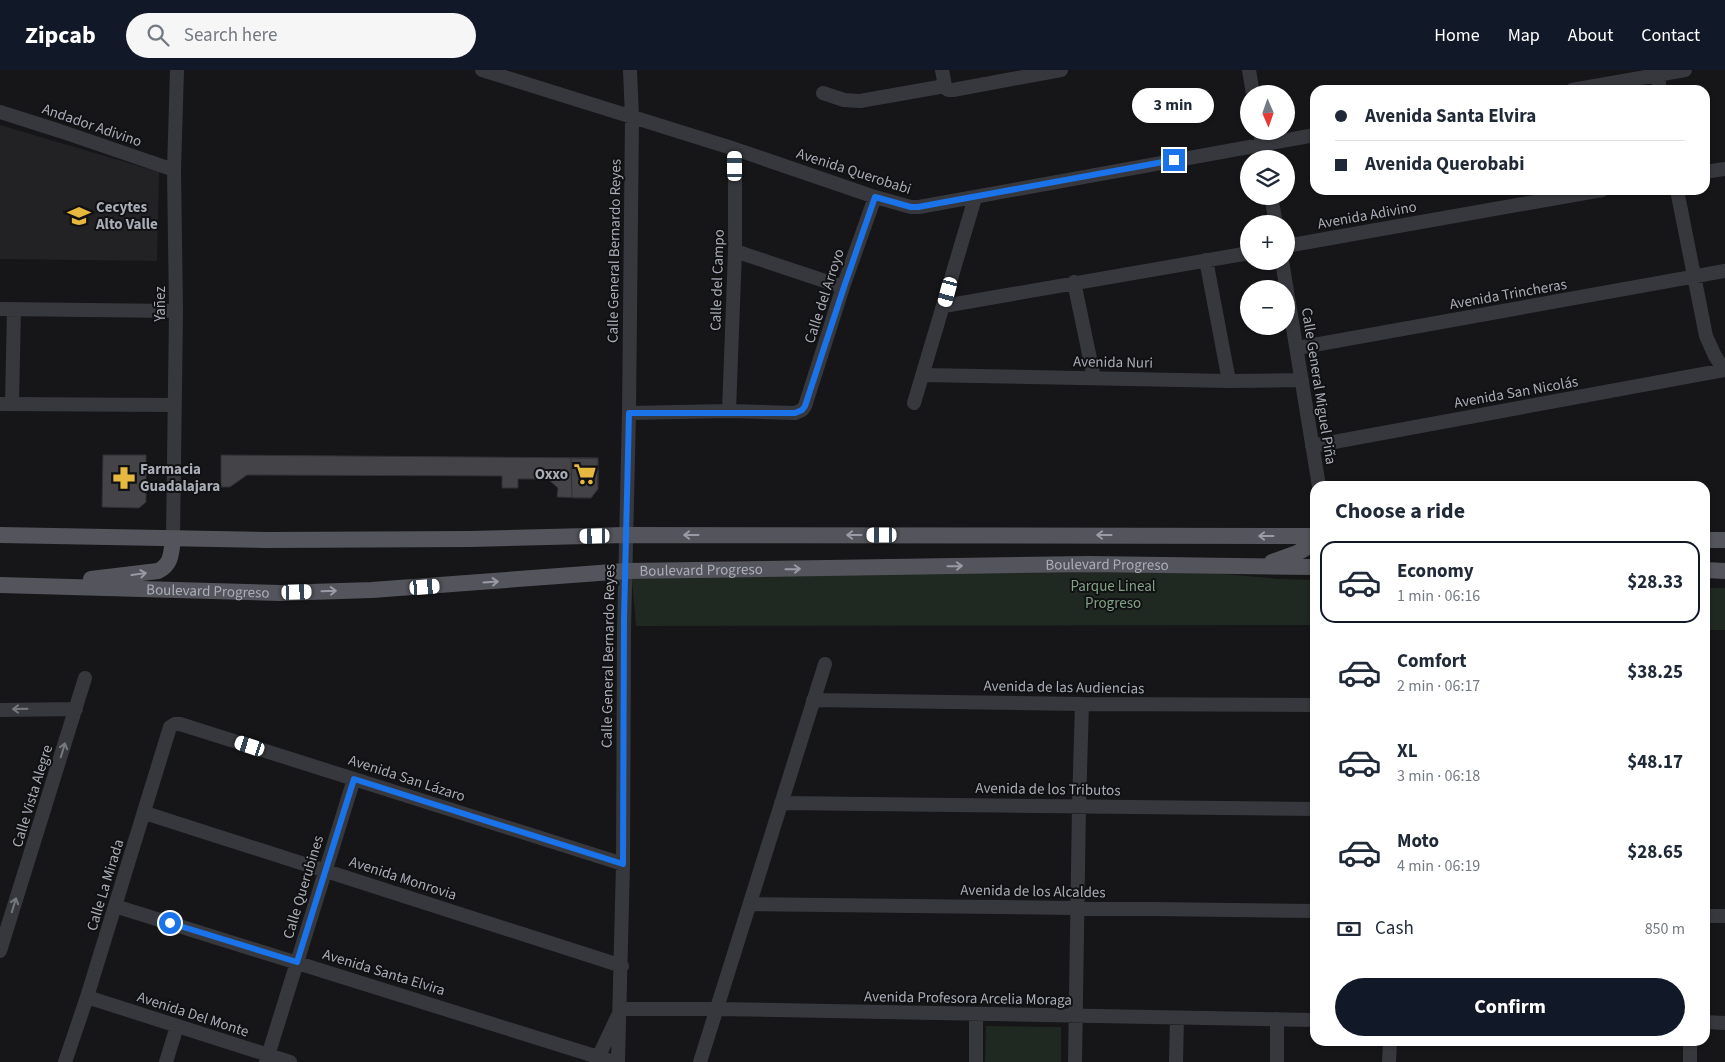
<!DOCTYPE html>
<html lang="en">
<head>
<meta charset="utf-8">
<style>
	body { margin:0; font-family:"Source Sans 3",sans-serif; background:#f6f6f7; color:#1f2937; height:100vh; display:flex; flex-direction:column; font-size:19px; white-space:nowrap }
	* { box-sizing:border-box; margin:0 }
	p { font-size:16px; color:#747a83 }
	.icon { flex:none; width:28px; height:28px; fill:none; stroke:currentColor; stroke-width:2; stroke-linecap:round; stroke-linejoin:round }
	.map { position:relative; flex:1; overflow:hidden }
	.drawer { position:absolute; left:1310px; top:411px; width:400px; height:565px; display:flex; flex-direction:column; background:#fff; border-radius:15px; box-shadow:0 1px 4px #0004 }
	.drawer>* { flex:none }
	.banner { position:absolute; left:1310px; top:15px; width:400px; height:110px; border-radius:15px; box-shadow:0 1px 4px #0004; display:grid; align-content:center; height:110px; padding:0 25px; background:#fff }
	.needle { width:32px; rotate:178deg }
	.tools { position:absolute; left:1240px; top:15px; display:grid; gap:10px }
	.tools a { display:grid; place-items:center; width:55px; height:55px; border-radius:50%; background:#fff; box-shadow:0 1px 4px #0004; font-size:25px }
	.end { position:absolute; width:22px; height:22px; margin:-11px; border:6px solid #1a73e8; background:#fff; box-shadow:0 0 0 2px #fff }
	.from { border-radius:50% }
	.bubble { position:absolute; height:35px; border-radius:18px; background:#fff; box-shadow:0 1px 4px #0004; font-size:16px; font-weight:700; line-height:35px; text-align:center }
	.car { position:absolute; width:15px; height:30px; margin:-15px -8px; border-radius:6px; box-shadow:0 0 4px 1px #0007; background:linear-gradient(#fff 24%,#345 0 40%,#fff 0 76%,#345 0 86%,#fff 0) }
	.banner b { display:flex; align-items:center; gap:18px; height:48px; font-size:19px }
	.banner b+b { border-top:1px solid #e0e1e3 }
	.banner i { width:12px; height:12px; background:#1f2937 }
	ul { padding:0; list-style:none }
	li { display:flex; align-items:center; gap:15px; height:82px; margin:0 10px 8px; padding:0 15px; border:2px solid transparent; border-radius:15px }
	li div { flex:1 }
	li b { display:block; font-size:19px }
	li em { font-style:normal; font-weight:700 }
	li.current { border-color:#111827 }
	li>.icon { width:45px; height:45px; stroke-width:1.5 }
	h2 { padding:0 25px; font-size:22px; line-height:60px }
	.pay { display:flex; align-items:center; gap:12px; height:55px; padding:0 25px; font-size:19px }
	.pay p { margin-inline-start:auto }
	.action { display:flex; gap:10px; margin-top:auto; padding:10px 25px }
	.action a { flex:1; height:58px; border-radius:30px; background:#111827; color:#fff; font-size:20px; font-weight:700; line-height:58px; text-align:center }
	header { display:flex; align-items:center; gap:30px; box-sizing:border-box; height:70px; padding:0 25px; background:#111827; color:#fff }
	header strong { font-size:24px }
	nav { display:flex; gap:28px; margin-inline-start:auto; font-size:18px }
	.search { width:350px; height:45px; background:#f6f6f7; display:flex; align-items:center; gap:12px; box-sizing:border-box; padding:0 18px; border-radius:28px; color:#747a83; font-size:19px }
	.map>svg:first-child { display:block }
	.built { fill:#222225 }
	.green { fill:#202822 }
	.building { fill:#434348; stroke:#313034 }
	.lines { fill:none; stroke-linecap:round; stroke-linejoin:round }
	.minor { stroke:#37383d; stroke-width:14 }
	.major { stroke:#54555c; stroke-width:16 }
	.oneway { stroke:#989ba5 }
	.oneway2 { stroke:#767880 }
	.route { stroke:#1a73e8; stroke-width:6 }
	.labels { text-anchor:middle; stroke-width:4; stroke-linejoin:round; paint-order:stroke }
	.street-label { font-size:15px; fill:#a9adb7; stroke:#111113 }
	.poi-label { font-size:15px; font-weight:bold; fill:#a9adb7; stroke:#111113; text-anchor:start }
	.park-label { font-size:15px; fill:#81a185; stroke:#111113 }
</style>
</head>
<body>
<header>
<strong>Zipcab</strong>
<div class="search"><svg class="icon" aria-label="search" viewBox="0 0 24 24"><circle cx="10" cy="10" r="6"/><path d="M15 15l6 6"/></svg>Search here</div>
<nav><a>Home</a><a>Map</a><a>About</a><a>Contact</a></nav>
</header>
<div class="map">
<svg width="1725" height="992" viewBox="0 0 1725 992">
	<rect width="100%" height="100%" fill="#161618"/>
	<path class="built" d="M0,55L159,102L157,191L0,189Z"/>
	<path class="green" d="M1114,494L1279,509L1315,510V555L636,556L632,509Z
		M1705,518H1725V560H1705Z
		M986,956L1061,957V992H985Z"/>
	<path class="building" d="M103,385H146V432L139,438L102,437Z
		M221,385L598,388V419L591,428L557,427L558,418L548,409H518V418H502V406L247,405L230,417H221Z
		M571,388H598V419L591,428H572Z"/>
	<g class="lines">
		<path class="minor" d="M482,0L735,79L875,127L911,137H919L1315,65
			M942,0L945,16L948,20H953L1061,0
			M1249,0L1253,24
			M1657,0L1660,20
			M1572,20L1685,0
			M823,23L844,30L860,31L945,16
			M0,42L60,61L174,100
			M1260,61L1264,89
			M1705,102L1725,99
			M1677,120L1706,266L1715,286L1724,300
			M1271,126L1276,154
			M1286,176L1602,120
			M735,181L843,217
			M1206,190L1229,311
			M1282,191L1319,416
			M1074,212L1094,308
			M944,236L1249,183
			M0,239L176,241
			M1297,278L1725,201
			M923,305L1229,311L1302,310
			M914,333L975,128
			M0,334L175,335
			M12,334L14,239
			M729,341L735,181V79
			M629,343L729,341L795,343L802,340L805,336L843,217L875,127
			M1312,376L1725,300
			M173,469L176,241L174,100L177,0
			M813,630L1082,634L1315,635
			M0,640L76,639
			M781,733L1315,739
			M145,743L622,896
			M751,834L1315,841
			M115,836L614,992
			M1705,846H1725
			M0,881L85,608
			M87,927L290,992
			M1705,952L1725,953
			M65,992L87,927L170,657L175,654H180L623,794
			M166,992L177,956
			M266,992L354,709
			M596,992L621,939H717L1315,950
			M618,992L623,794L624,561L629,343L632,47L630,0
			M700,992L825,594
			M976,992V945
			M1075,992L1079,735L1082,634
			M1176,992L1177,948
			M1277,992V949
			M1389,992L1390,971
			M1690,992V971"/>
		<g class="major">
			<path d="M0,465L264,470L470,469L626,465L1315,466"/>
			<path d="M1705,470H1725"/>
			<path d="M1272,492L1297,483L1315,473"/>
			<path d="M1705,500L1725,501"/>
			<path d="M91,509L158,501C172,494 171,483 173,469"/>
			<path id="s1" d="M0,515L280,523L372,520L626,501L1089,494L1315,497"/>
		</g>
	</g>
	<defs><path id="oneway-shaft" d="M-6 0H5M1.5-3L5.5 0L1.5 3" fill="none" stroke-width="1.6" stroke-linecap="round" stroke-linejoin="round" transform="scale(1.25)"/></defs>
	<g class="oneway">
		<use href="#oneway-shaft" transform="translate(691 465) rotate(-180)"/>
		<use href="#oneway-shaft" transform="translate(854 465) rotate(-180)"/>
		<use href="#oneway-shaft" transform="translate(1104 465) rotate(-180)"/>
		<use href="#oneway-shaft" transform="translate(1266 466) rotate(-180)"/>
		<use href="#oneway-shaft" transform="translate(955 496) rotate(-1)"/>
		<use href="#oneway-shaft" transform="translate(793 499) rotate(-1)"/>
		<use href="#oneway-shaft" transform="translate(139 504) rotate(-8)"/>
		<use href="#oneway-shaft" transform="translate(491 512) rotate(-4)"/>
		<use href="#oneway-shaft" transform="translate(329 521) rotate(-2)"/>
	</g>
	<g class="oneway2">
		<use href="#oneway-shaft" transform="translate(20 639) rotate(179)"/>
		<use href="#oneway-shaft" transform="translate(63 680) rotate(-73)"/>
		<use href="#oneway-shaft" transform="translate(14 835) rotate(-73)"/>
	</g>
	<g class="lines">
		<path class="route" d="M170,853L297,892L354,709L623,794L624,549L629,343H795L802,340L805,336L844,217L875,127L911,137H918L1174,90"/>
	</g>
	<defs>
		<symbol id="school-bare" viewBox="-9 -9 18 18"><path d="M0-5L7-2L0 1L-7-2ZM-4 1L0 2.5L4 1V4Q0 6-4 4Z" fill="#e7b83f" stroke="#111113" stroke-width="2.5" paint-order="stroke"/></symbol>
		<symbol id="supermarket-bare" viewBox="-9 -9 18 18"><path d="M-6-5.5h2.5l.6 2H6L4.5 2H-2.5L-4.4-4H-6ZM-1.5 3.2a1.3 1.3 0 1 0 .1 0ZM3 3.2a1.3 1.3 0 1 0 .1 0Z" fill="#e7b83f" stroke="#111113" stroke-width="2.5" paint-order="stroke"/></symbol>
		<symbol id="pharmacy-bare" viewBox="-9 -9 18 18"><path d="M-2-6h4v4h4v4h-4v4h-4v-4h-4v-4h4Z" fill="#e7b83f" stroke="#111113" stroke-width="2.5" paint-order="stroke"/></symbol>
	</defs>
	<g fill-rule="evenodd">
		<use href="#school-bare" x="63" y="130" width="32" height="32"/>
		<use href="#supermarket-bare" x="569" y="388" width="32" height="32"/>
		<use href="#pharmacy-bare" x="108" y="392" width="32" height="32"/>
	</g>
	<g class="labels">
		<g class="street-label">
			<text transform="translate(92 55) rotate(19)" y="5">Andador Adivino</text>
			<text transform="translate(854 101) rotate(18)" y="5">Avenida Querobabi</text>
			<text transform="translate(1367 145) rotate(-10)" y="5">Avenida Adivino</text>
			<text transform="translate(614 181) rotate(-89)" y="5">Calle General Bernardo Reyes</text>
			<text transform="translate(717 210) rotate(-88)" y="5">Calle del Campo</text>
			<text transform="translate(1508 224) rotate(-10)" y="5">Avenida Trincheras</text>
			<text transform="translate(824 226) rotate(-72)" y="5">Calle del Arroyo</text>
			<text transform="translate(160 234) rotate(-90)" y="5">Yañez</text>
			<text transform="translate(1113 292) rotate(1)" y="5">Avenida Nuri</text>
			<text transform="translate(1319 316) rotate(81)" y="5">Calle General Miguel Piña</text>
			<text transform="translate(1516 322) rotate(-10)" y="5">Avenida San Nicolás</text>
			<text dy="5" stroke="none"><textPath href="#s1" startOffset="1108">Boulevard Progreso</textPath></text>
			<text dy="5" stroke="none"><textPath href="#s1" startOffset="702">Boulevard Progreso</textPath></text>
			<text dy="5" stroke="none"><textPath href="#s1" startOffset="208">Boulevard Progreso</textPath></text>
			<text transform="translate(608 586) rotate(-89)" y="5">Calle General Bernardo Reyes</text>
			<text transform="translate(1064 617) rotate(1)" y="5">Avenida de las Audiencias</text>
			<text transform="translate(407 708) rotate(18)" y="5">Avenida San Lázaro</text>
			<text transform="translate(1048 719) rotate(1)" y="5">Avenida de los Tributos</text>
			<text transform="translate(32 726) rotate(-73)" y="5">Calle Vista Alegre</text>
			<text transform="translate(403 808) rotate(18)" y="5">Avenida Monrovia</text>
			<text transform="translate(105 815) rotate(-73)" y="5">Calle La Mirada</text>
			<text transform="translate(303 817) rotate(-73)" y="5">Calle Querubines</text>
			<text transform="translate(1033 821) rotate(1)" y="5">Avenida de los Alcaldes</text>
			<text transform="translate(384 902) rotate(17)" y="5">Avenida Santa Elvira</text>
			<text transform="translate(968 928) rotate(1)" y="5">Avenida Profesora Arcelia Moraga</text>
			<text transform="translate(193 944) rotate(18)" y="5">Avenida Del Monte</text>
		</g>
		<g class="poi-label">
			<text x="96" y="142">Cecytes<tspan x="96" dy="17">Alto Valle</tspan></text>
			<text x="140" y="404">Farmacia<tspan x="140" dy="17">Guadalajara</tspan></text>
			<text x="568" y="409" text-anchor="end">Oxxo</text>
		</g>
		<g class="park-label">
			<text x="1113" y="521">Parque Lineal<tspan x="1113" dy="17">Progreso</tspan></text>
		</g>
	</g>
</svg>
<div class="tools">
<a><svg class="needle" viewBox="-14 -14 28 28"><path d="M0-13l5 13h-10z" fill="#e53935"/><path d="M0 13l5-13h-10z" fill="#747a83"/></svg></a>
<a><svg class="icon" aria-label="layers" viewBox="0 0 24 24"><path d="M12 4l9 5-9 5-9-5zM3 14l9 5 9-5"/></svg></a>
<a>+</a>
<a>−</a>
</div>
<i class="end from" style="left:170px;top:853px"></i>
<i class="end" style="left:1174px;top:90px"></i>
<div class="bubble" style="left:1132px;top:18px;width:82px">3 min</div>
<i class="car" style="left:735px;top:96px;rotate:0deg"></i>
<i class="car" style="left:948px;top:222px;rotate:195deg"></i>
<i class="car" style="left:882px;top:465px;rotate:270deg"></i>
<i class="car" style="left:595px;top:466px;rotate:269deg"></i>
<i class="car" style="left:425px;top:517px;rotate:86deg"></i>
<i class="car" style="left:297px;top:522px;rotate:88deg"></i>
<i class="car" style="left:250px;top:676px;rotate:288deg"></i>
<div class="banner">
<b><i class="from"></i>Avenida Santa Elvira</b>
<b><i></i>Avenida Querobabi</b>
</div>
<section class="drawer">
<h2>Choose a ride</h2>
<ul>
<li class="current"><svg class="icon" aria-label="car" viewBox="0 0 24 24"><path d="M5 17H2v-5l4-1 3-4h7l3 4 3 1v5h-3M9 17h6M6 11h13"/><circle cx="7" cy="17" r="2"/><circle cx="17" cy="17" r="2"/></svg><div><b>Economy</b><p>1 min · 06:16</p></div><em>$28.33</em></li>
<li><svg class="icon" aria-label="car" viewBox="0 0 24 24"><path d="M5 17H2v-5l4-1 3-4h7l3 4 3 1v5h-3M9 17h6M6 11h13"/><circle cx="7" cy="17" r="2"/><circle cx="17" cy="17" r="2"/></svg><div><b>Comfort</b><p>2 min · 06:17</p></div><em>$38.25</em></li>
<li><svg class="icon" aria-label="car" viewBox="0 0 24 24"><path d="M5 17H2v-5l4-1 3-4h7l3 4 3 1v5h-3M9 17h6M6 11h13"/><circle cx="7" cy="17" r="2"/><circle cx="17" cy="17" r="2"/></svg><div><b>XL</b><p>3 min · 06:18</p></div><em>$48.17</em></li>
<li><svg class="icon" aria-label="car" viewBox="0 0 24 24"><path d="M5 17H2v-5l4-1 3-4h7l3 4 3 1v5h-3M9 17h6M6 11h13"/><circle cx="7" cy="17" r="2"/><circle cx="17" cy="17" r="2"/></svg><div><b>Moto</b><p>4 min · 06:19</p></div><em>$28.65</em></li>
</ul>
<div class="pay"><svg class="icon" aria-label="cash" viewBox="0 0 24 24"><path d="M3 7h18v10H3z"/><circle cx="12" cy="12" r="2"/></svg>Cash<p>850 m</p></div>
<div class="action"><a>Confirm</a></div>
</section>
</div>
</body>
</html>
